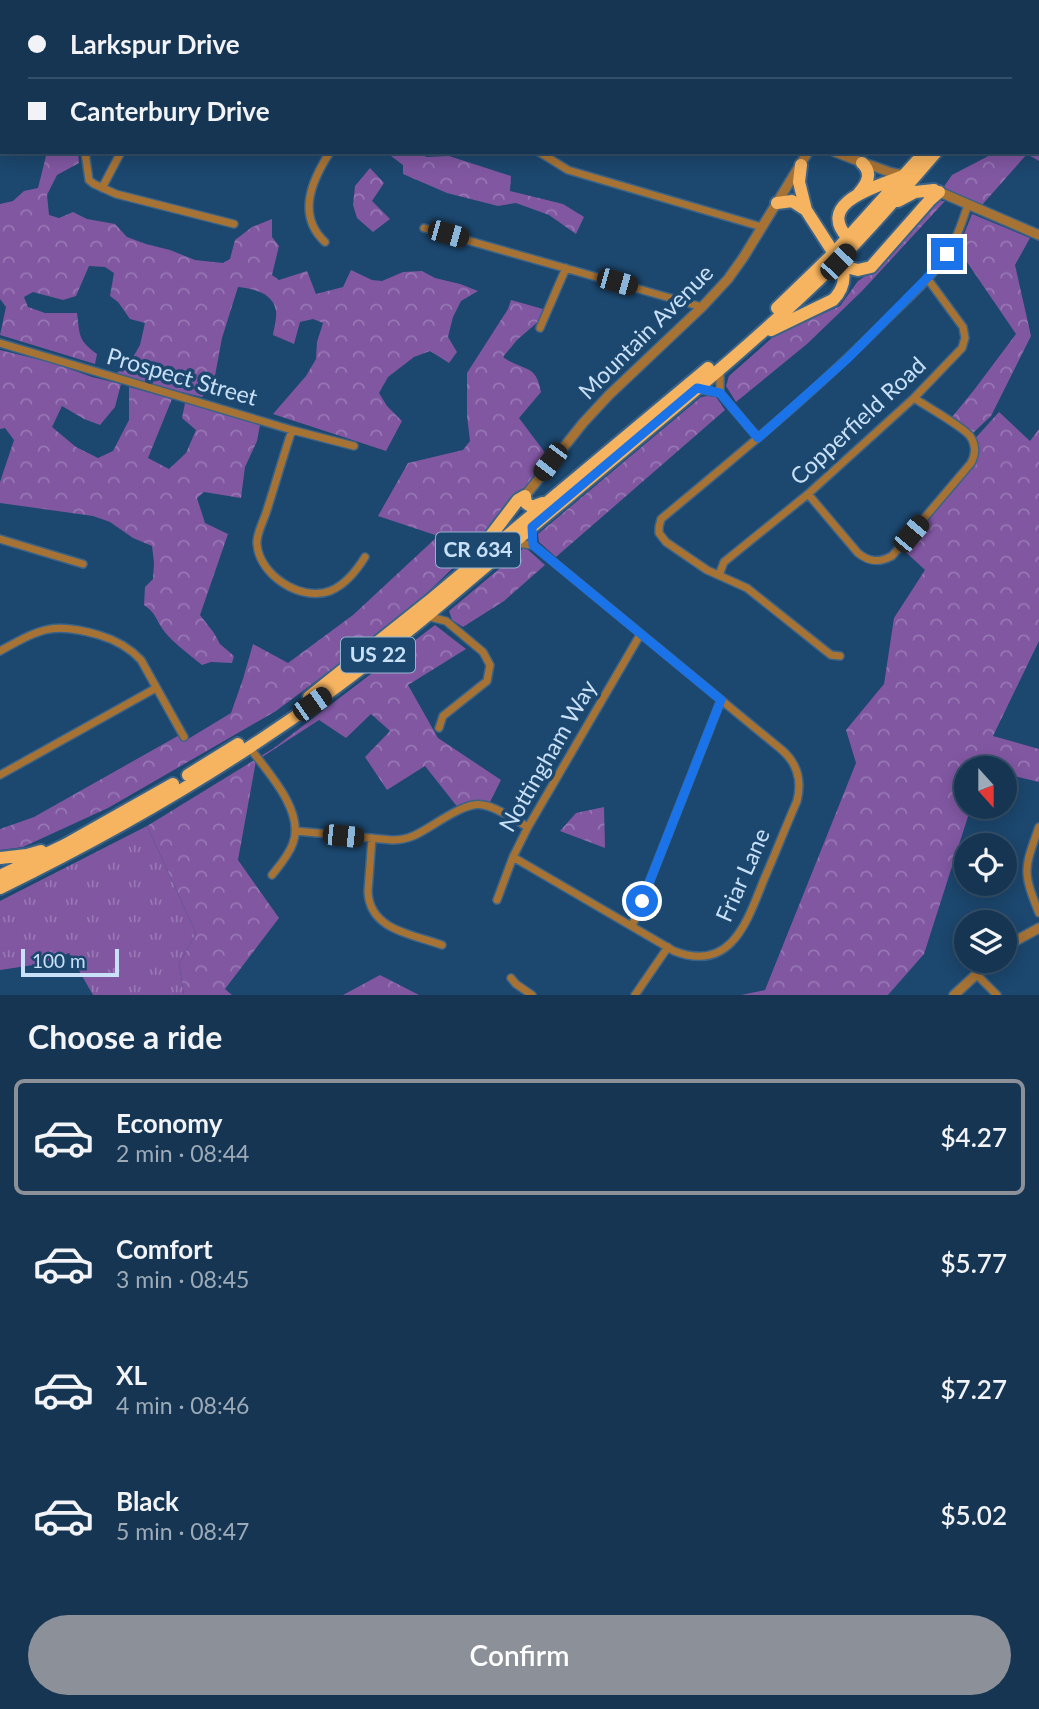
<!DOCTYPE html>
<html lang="en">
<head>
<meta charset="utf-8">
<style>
	body { margin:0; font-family:Lato,sans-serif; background:#22405c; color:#f1f3f6; height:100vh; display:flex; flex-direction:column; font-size:26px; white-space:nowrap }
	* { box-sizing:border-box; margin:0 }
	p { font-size:23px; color:#9dabb8 }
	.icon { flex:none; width:38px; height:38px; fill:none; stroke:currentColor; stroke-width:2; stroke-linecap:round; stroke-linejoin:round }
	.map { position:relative; height:995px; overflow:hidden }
	.panel { display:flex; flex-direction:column; background:#153552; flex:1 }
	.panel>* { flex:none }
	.hud { position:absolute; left:0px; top:0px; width:1040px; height:154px; box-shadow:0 4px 18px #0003,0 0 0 2px #345069; display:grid; align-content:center; height:154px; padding:0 28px; background:#153552 }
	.needle { width:46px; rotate:159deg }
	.buttons { position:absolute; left:954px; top:756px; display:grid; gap:14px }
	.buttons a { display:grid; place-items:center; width:63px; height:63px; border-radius:50%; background:#153552; box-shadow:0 4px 18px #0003,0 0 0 2px #345069; font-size:35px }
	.scale { position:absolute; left:21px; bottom:18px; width:98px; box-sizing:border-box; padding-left:7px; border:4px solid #c9e1f8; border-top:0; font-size:19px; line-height:24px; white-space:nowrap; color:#c9e1f8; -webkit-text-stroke:5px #1c476e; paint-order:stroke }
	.end { position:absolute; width:32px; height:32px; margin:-16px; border:9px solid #1a73e8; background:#fff; box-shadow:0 0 0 4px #fff }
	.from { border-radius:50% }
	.car { position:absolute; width:21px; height:42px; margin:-21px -10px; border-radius:9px; box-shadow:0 0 5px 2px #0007; background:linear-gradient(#222 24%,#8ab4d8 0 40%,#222 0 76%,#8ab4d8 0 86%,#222 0) }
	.hud b { display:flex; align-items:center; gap:24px; height:66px; font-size:26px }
	.hud b+b { border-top:2px solid #345069 }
	.hud i { width:18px; height:18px; background:#f1f3f6 }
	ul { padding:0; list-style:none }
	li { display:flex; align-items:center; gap:21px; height:116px; margin:0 14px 10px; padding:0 14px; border:4px solid transparent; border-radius:10px }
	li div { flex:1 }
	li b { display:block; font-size:26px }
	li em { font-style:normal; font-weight:600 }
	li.current { border-color:#8c9099 }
	li>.icon { width:63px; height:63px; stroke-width:1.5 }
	h2 { padding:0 28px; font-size:32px; line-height:84px }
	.primary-button { display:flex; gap:14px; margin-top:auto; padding:14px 28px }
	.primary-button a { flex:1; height:80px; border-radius:42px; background:#8c9099; color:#fff; font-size:28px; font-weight:600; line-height:80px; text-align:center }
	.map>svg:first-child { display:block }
	.grass { fill:url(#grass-tufts) }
	.forest { fill:url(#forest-crowns) }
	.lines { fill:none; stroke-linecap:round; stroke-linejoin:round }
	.minor-casing { stroke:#3b6387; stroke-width:10 }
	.tertiary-casing { stroke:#3b6387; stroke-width:12 }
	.trunk-casing { stroke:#3b6387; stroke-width:16 }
	.minor { stroke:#a77335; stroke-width:7 }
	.tertiary { stroke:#a77335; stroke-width:9 }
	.trunk { stroke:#f6b460; stroke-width:12 }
	.route { stroke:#1a73e8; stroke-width:9 }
	.labels { text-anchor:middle; stroke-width:7; stroke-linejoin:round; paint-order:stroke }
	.shield { fill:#1c476e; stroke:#95b3cf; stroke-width:2 }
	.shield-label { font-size:21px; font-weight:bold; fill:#c9e1f8 }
	.street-label { font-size:23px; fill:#c9e1f8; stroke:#1c476e }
</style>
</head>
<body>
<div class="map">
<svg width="1039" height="995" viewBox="0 0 1039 995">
	<defs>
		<pattern id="grass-tufts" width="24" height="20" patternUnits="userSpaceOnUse" patternTransform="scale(1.75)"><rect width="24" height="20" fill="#8157a2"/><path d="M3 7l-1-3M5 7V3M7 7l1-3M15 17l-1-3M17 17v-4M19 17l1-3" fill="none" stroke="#9777b4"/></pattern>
		<pattern id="forest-crowns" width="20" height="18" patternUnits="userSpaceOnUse" patternTransform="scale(1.75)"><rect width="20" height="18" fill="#8157a2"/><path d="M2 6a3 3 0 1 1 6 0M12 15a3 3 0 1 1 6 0" fill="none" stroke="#9777b4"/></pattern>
	</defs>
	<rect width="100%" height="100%" fill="#1c476e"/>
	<path class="grass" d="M147,826L196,933L179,964L184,995H93L69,953L40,964L0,970V901Z"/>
	<path class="forest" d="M1039,118V161L1027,154L982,205L943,188L952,175L996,152H1038Z
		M47,152H78L79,163L57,175L47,195L49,215L59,218L73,212L87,219L115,224L127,237L146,244L170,250L195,260L223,263L230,259L235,240L252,227L272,219V237L279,246L272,275L279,280L307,271L316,294L343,287L351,270L372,280L382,281L403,272L422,271L435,278L460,284L478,291L461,301L453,317L448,337L457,352L449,363L430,351L414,357L388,377L379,393L387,406L402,421L386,451L273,414L306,376L316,359L317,342L323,323L313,319L300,322L294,344L273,335C274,328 277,318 276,311C273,292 253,289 238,287L222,338L214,381L202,397L113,375L128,366L140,345L145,323L130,319L118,302L110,296L114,273L105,267L89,266L76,296L63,300L33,292L24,297L28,307L45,313H77C80,336 78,340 97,354L95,364L0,335L6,307L0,299V204L13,201L24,191L38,188Z
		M393,152H421L426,157L449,156L511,176L510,191L563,204L584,217L576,234L549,215L516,203L498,206L447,193L403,174V165L391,156Z
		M370,168L384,183L372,201L390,219L373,232L357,218L353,205L355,186Z
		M938,201H945L862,291L807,344L736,402L726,386L729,376L774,336L840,306L858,281L874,270Z
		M972,214L1030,238L1015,265L1031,336L991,416L973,433L952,417L974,390L1016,334L958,249Z
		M511,300L543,309L539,321L517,340L503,357C524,372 536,363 541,392L519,418L549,458L483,539L403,616L276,711L108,808L23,847L0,850V829L34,817L183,733L188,739L231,713L243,679L253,644L288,663L353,615L438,536L378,516L408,463L463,450L470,441L467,416V373L508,309Z
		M0,350L53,363L92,377L121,384L115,407L100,425L84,419L62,406L52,427L76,447L98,458L113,451L129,420V387L172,399L148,458L169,469L186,453L196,430L182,418L185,403L260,425L257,441L245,467L241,498L204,492L197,498L205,523L228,534L200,615L214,633L220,644L234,656L232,663L211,662L202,665C189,654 174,644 164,631C155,619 157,614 144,605L145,587L153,579L154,563L152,546L133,538L110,522L93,516L0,503V482L14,440L5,428L0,429Z
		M708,396L716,397L725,410L556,557L539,542L538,534L701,397Z
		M999,412L1030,441L1039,429V641L993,736L1039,749V782L1014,776L1005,804L1004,768H966V807H971L924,954L888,995H741L765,990L856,763L846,730L884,684L894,618L925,570L897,544L971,462V443Z
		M525,547L545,565L504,601L463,627L452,620L449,611Z
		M435,625L466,649L408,685L438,738L501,780L487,808L459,809L425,766L387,790L365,757L390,731L371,714L346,738L319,720L256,761L238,860L279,918L225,989L232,995H184L179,964L196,933L147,826L274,748Z
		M604,807L605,848L560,831L576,813Z
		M380,975L419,995H343Z"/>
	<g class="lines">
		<defs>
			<path id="minor" d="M198,0L208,2
				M763,0L770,2
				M29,2V0
				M156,2L157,0
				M0,83L2,78
				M85,152L89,180L94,184L116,194L234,224
				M539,152L568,170L762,227
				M102,188L121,152
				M424,228L702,307
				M325,242C296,215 312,180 330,152
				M540,328L566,268
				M0,343L292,430L354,446
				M720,369V393L758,438
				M697,389L720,393
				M292,430C283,457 275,485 266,513C263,522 256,535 257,544C259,575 301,602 330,591C345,585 357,570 365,557
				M808,494L858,553C869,562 879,563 892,556L971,463C976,454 976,445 970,436C963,427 926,406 914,398
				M0,539L83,564
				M513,543L533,545L782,750C798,764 802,781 797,801C786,826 776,852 765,877C748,918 733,974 674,951L513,857
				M719,575L724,562L808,494L914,398L962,348L965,338L963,327L927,278
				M426,616L446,621L483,652L490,665L487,681L443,716L439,728
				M0,651C40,629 53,621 99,635C116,640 129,647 141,660L184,737
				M840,656L831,655L747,588L707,570L666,542L659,533V527L661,519C738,455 815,392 885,321C906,300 931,279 947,254C957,240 962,221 968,205
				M249,747C267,771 305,811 293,843C289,855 280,865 272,875
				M0,775L156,688
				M1039,827C1024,869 1022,871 1039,913
				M296,831L392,840C399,840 406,839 413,836C432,828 463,801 483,805C497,807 515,820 528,827
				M372,838L368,891C369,930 412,934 442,945
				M497,900L513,857L528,827L640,635
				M632,926L721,700
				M976,974L997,995
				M511,978L516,984L532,995
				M635,995L668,947"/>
			<path id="tertiary" d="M899,2L900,0
				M835,152C848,157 860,162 873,166C883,169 890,174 901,174
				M935,190L1039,235
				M525,496L583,423L609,395L702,307L728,279L743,258L808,152
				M1004,949L1017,940L1039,928
				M954,995L991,961"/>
			<path id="trunk" d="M1038,20L1039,18
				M1038,33L1039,31
				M859,193C867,184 873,173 862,163
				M898,201L915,192L934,190
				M777,203L792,201L806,210
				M856,239L848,238C814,202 879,186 903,176
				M842,266L858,270L871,267L930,200L939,192
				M777,308L833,254L925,152
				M771,330L833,300C843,290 846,280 842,266L806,210L799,182L801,165
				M470,558L486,542L518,500L525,496L526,503L532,507L543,503
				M309,697L428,602L708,368
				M188,775L238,744
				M0,858L27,855L41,851
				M0,876L65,845L173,784
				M0,888C115,832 227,767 331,691C413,631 489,562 568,497C658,421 751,347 835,264C871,229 903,190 936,152"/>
		</defs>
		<use href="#minor" class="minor-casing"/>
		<use href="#tertiary" class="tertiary-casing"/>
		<use href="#trunk" class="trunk-casing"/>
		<use href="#minor" class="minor"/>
		<use href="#tertiary" class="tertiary"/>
		<use href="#trunk" class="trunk"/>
	</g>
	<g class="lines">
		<path class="route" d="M642,901L721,700L533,545L532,527L697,388L720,393L758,438L847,359L927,278L947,254"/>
	</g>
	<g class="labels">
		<g class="shield">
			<rect x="436" y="532.5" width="84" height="35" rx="5"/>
			<rect x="341" y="637.5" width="74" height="35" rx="5"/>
		</g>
		<g class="shield-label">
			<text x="478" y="557">CR 634</text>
			<text x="378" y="662">US 22</text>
		</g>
		<g class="street-label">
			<text transform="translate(646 332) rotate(-45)" y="8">Mountain Avenue</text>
			<text transform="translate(182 377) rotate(16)" y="8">Prospect Street</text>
			<text transform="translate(858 421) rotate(-43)" y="8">Copperfield Road</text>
			<text transform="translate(548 756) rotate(-60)" y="8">Nottingham Way</text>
			<text transform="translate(743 875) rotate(-66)" y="8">Friar Lane</text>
		</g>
	</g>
</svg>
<div class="buttons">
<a><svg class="needle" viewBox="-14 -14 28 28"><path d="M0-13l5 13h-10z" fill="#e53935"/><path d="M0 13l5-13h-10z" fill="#9dabb8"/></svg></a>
<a><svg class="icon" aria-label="locate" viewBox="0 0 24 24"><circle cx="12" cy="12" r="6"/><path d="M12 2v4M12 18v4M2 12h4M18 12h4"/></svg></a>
<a><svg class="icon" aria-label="layers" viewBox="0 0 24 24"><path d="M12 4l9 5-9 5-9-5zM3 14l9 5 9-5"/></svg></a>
</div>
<div class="scale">100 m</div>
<i class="end from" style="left:642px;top:901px"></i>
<i class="end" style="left:947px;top:254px"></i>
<i class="car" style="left:448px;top:234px;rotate:106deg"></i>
<i class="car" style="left:838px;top:262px;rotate:44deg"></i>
<i class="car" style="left:617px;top:282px;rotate:106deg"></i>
<i class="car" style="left:550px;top:462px;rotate:217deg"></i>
<i class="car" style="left:911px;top:534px;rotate:40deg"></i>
<i class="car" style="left:312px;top:704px;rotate:55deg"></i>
<i class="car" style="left:343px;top:836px;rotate:96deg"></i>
<div class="hud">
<b><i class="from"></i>Larkspur Drive</b>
<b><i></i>Canterbury Drive</b>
</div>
</div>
<section class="panel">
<h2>Choose a ride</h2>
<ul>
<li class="current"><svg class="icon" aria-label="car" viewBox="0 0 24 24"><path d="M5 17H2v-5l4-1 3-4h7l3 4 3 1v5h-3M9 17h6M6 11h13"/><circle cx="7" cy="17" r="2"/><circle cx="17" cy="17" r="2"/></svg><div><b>Economy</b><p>2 min · 08:44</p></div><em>$4.27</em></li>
<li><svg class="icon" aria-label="car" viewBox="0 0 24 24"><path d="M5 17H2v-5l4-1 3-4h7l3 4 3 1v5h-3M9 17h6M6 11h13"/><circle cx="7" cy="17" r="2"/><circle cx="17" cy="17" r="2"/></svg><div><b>Comfort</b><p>3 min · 08:45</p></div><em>$5.77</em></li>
<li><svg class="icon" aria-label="car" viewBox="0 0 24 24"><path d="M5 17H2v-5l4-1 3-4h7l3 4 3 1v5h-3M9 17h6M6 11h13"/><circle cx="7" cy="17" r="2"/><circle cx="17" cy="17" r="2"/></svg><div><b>XL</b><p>4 min · 08:46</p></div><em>$7.27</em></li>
<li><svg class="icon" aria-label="car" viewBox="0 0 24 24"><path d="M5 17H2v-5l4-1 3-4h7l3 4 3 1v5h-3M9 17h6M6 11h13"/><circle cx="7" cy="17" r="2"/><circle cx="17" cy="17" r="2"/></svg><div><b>Black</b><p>5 min · 08:47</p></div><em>$5.02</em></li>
</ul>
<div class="primary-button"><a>Confirm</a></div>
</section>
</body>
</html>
